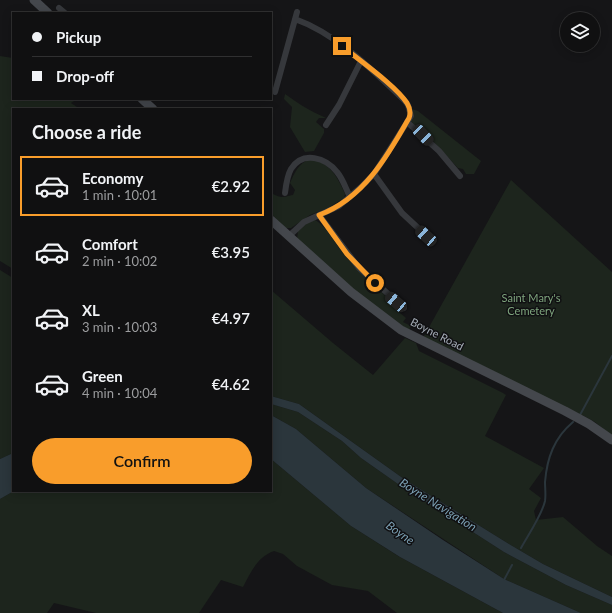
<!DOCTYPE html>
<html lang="en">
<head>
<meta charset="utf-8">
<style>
	body { margin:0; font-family:Lato,sans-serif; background:#19191a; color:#f1f3f6; height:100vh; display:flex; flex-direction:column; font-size:15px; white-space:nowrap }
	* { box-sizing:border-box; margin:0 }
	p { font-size:13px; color:#9c9d9f }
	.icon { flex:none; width:22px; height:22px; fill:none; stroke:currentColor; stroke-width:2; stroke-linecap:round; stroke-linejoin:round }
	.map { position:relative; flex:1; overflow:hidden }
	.panel { position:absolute; left:12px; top:108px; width:260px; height:384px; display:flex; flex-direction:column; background:#101011; border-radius:0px; box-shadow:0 2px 10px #0003,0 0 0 1px #303031 }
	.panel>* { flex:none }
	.banner { position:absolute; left:12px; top:12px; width:260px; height:88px; border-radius:0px; box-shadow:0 2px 10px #0003,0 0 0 1px #303031; display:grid; align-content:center; height:88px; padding:0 20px; background:#101011 }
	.tools { position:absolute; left:560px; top:12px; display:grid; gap:8px }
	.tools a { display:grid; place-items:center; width:40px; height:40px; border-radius:50%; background:#101011; box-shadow:0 2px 10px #0003,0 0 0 1px #303031; font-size:20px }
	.end { position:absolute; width:18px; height:18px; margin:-9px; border:5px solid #f99d2b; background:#111; box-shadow:0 0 0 2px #111 }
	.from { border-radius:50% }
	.car { position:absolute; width:12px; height:24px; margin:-12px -6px; border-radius:5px; box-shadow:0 0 3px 1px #0007; background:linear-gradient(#222 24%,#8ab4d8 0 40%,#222 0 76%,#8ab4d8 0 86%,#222 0) }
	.banner b { display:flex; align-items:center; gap:14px; height:38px; font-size:15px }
	.banner b+b { border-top:1px solid #303031 }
	.banner i { width:10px; height:10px; background:#f1f3f6 }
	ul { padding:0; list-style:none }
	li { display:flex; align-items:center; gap:12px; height:60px; margin:0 8px 6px; padding:0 12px; border:2px solid transparent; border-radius:0px }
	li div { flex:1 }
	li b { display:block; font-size:15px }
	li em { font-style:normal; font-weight:600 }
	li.active { border-color:#f99d2b }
	li>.icon { width:36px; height:36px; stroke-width:1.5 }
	h2 { padding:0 20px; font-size:18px; line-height:48px }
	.cta { display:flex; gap:8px; margin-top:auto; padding:8px 20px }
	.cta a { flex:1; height:46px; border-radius:24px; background:#f99d2b; color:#111; font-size:16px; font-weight:600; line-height:46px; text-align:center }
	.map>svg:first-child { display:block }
	.green { fill:#1d251d }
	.water { fill:#2b363c }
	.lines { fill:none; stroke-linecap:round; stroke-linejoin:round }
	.stream { stroke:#2b363c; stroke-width:2 }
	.street { stroke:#36383c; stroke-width:6 }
	.secondary { stroke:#44474c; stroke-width:9 }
	.route { stroke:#f99d2b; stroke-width:5 }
	.labels { text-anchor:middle; stroke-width:3; stroke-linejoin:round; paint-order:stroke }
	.park-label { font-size:11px; fill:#7ea47d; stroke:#101012 }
	.street-label { font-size:11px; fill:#a6aeb8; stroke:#101012 }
	.water-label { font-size:12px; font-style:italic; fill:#7ca0b4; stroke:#101012 }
</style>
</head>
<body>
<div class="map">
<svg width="612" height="613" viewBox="0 0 612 613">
	<rect width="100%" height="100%" fill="#151517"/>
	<path class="green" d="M0,56L13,58V99H77L71,103L80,109H13V269L0,261Z
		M285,94C299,104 310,111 326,118H319L316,122L324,129V133L314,151L305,152L290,127L292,107L284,99Z
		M412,109L418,111L481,161L474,174H466L463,169L458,168L431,139L410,121Z
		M310,159C330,162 338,178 345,194L344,198L328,208L310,215L291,228H286L271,214V193C283,199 282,197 293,195L295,190L290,183C295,172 298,164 310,159Z
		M511,180L612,272V436L595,422L582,415L423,338Z
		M315,220C327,226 338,248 347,258C362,275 380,291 398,307L399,312L406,318L403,322L411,326L409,330L374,309L297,239L298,231L307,223Z
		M0,270L13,278V453L0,459Z
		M271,290L333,343L373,375L405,338L416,343L419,351L503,393L506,395L485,436L544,468L529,489L541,498L534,511L536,520L563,517L597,546L612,556V597L543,564L509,544L404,479L299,404L271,396Z
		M271,404L298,412L342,441L361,458L398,484L504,552L566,585L612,605V613H581L504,579L366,488L296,429L271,415Z
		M271,459L351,526L398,556L503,613H397L368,591L332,585L297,566L283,554L274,551C257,557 251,572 243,587L221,580L199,613H96L54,603L47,613H0V499L14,491H271Z"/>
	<path class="water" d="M271,396L299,404L404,479L509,544L543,564L612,597V605L566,585L504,552L398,484L361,458L342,441L298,412L271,404Z
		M271,415L296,429L366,488L443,540L504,579L581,613H503L400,557L351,526L271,459Z
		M13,453L14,491L0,499V459Z"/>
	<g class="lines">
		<path class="stream" d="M580,415L612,356
			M521,548C528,535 542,515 545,501C546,495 545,488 545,482C547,458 554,438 573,422
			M504,580L512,565"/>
		<path class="street" d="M59,8L65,13
			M275,92L297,12
			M407,122L439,151L460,176
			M326,125L339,105L361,61
			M374,174L402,213L431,240
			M285,193C286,185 287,176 291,169C303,150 326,158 337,172C343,179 346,189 350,197
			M319,215L359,268L404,308
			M289,236L304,222L339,206L361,187L374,174L411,116L408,105L404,100C372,70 337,34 295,19"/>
		<path class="secondary" d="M34,0L48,13
			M142,99L153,109
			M271,220L351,292L401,330L565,411L589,424L612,440"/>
	</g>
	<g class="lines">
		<path class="route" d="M342,46C360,61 395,85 407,103C410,108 411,113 409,118C387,157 363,199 319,215L347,254L375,283"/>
	</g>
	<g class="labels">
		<g class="park-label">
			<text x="531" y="302">Saint Mary's<tspan x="531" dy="13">Cemetery</tspan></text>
		</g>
		<g class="street-label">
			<text transform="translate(437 334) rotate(27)" y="4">Boyne Road</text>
		</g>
		<g class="water-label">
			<text transform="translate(438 505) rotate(32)" y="4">Boyne Navigation</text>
			<text transform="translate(400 533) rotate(35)" y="4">Boyne</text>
		</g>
	</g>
</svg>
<div class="tools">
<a><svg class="icon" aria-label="layers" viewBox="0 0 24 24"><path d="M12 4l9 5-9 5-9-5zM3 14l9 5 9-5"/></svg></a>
</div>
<i class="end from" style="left:375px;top:283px"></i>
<i class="end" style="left:342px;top:46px"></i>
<i class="car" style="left:423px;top:135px;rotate:136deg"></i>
<i class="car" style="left:426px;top:236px;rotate:312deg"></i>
<i class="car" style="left:396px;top:302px;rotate:310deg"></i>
<div class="banner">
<b><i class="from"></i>Pickup</b>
<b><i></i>Drop-off</b>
</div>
<section class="panel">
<h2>Choose a ride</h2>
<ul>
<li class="active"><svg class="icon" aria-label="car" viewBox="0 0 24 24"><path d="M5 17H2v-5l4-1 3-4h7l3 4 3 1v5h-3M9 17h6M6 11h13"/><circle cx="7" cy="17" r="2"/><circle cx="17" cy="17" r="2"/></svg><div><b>Economy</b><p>1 min · 10:01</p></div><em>€2.92</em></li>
<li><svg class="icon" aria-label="car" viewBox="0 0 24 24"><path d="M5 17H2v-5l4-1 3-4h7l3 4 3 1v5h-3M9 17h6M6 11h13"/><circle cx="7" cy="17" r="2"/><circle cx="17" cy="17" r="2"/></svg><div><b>Comfort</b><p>2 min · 10:02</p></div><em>€3.95</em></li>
<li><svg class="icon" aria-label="car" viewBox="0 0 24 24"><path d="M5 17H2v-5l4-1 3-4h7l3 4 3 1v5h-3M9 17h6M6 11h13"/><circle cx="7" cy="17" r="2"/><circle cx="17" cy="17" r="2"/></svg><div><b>XL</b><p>3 min · 10:03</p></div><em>€4.97</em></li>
<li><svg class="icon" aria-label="car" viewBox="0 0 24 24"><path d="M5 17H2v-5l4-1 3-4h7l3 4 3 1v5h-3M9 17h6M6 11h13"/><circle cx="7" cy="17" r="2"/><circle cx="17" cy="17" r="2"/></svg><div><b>Green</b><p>4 min · 10:04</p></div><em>€4.62</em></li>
</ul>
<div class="cta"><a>Confirm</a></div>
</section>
</div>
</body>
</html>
